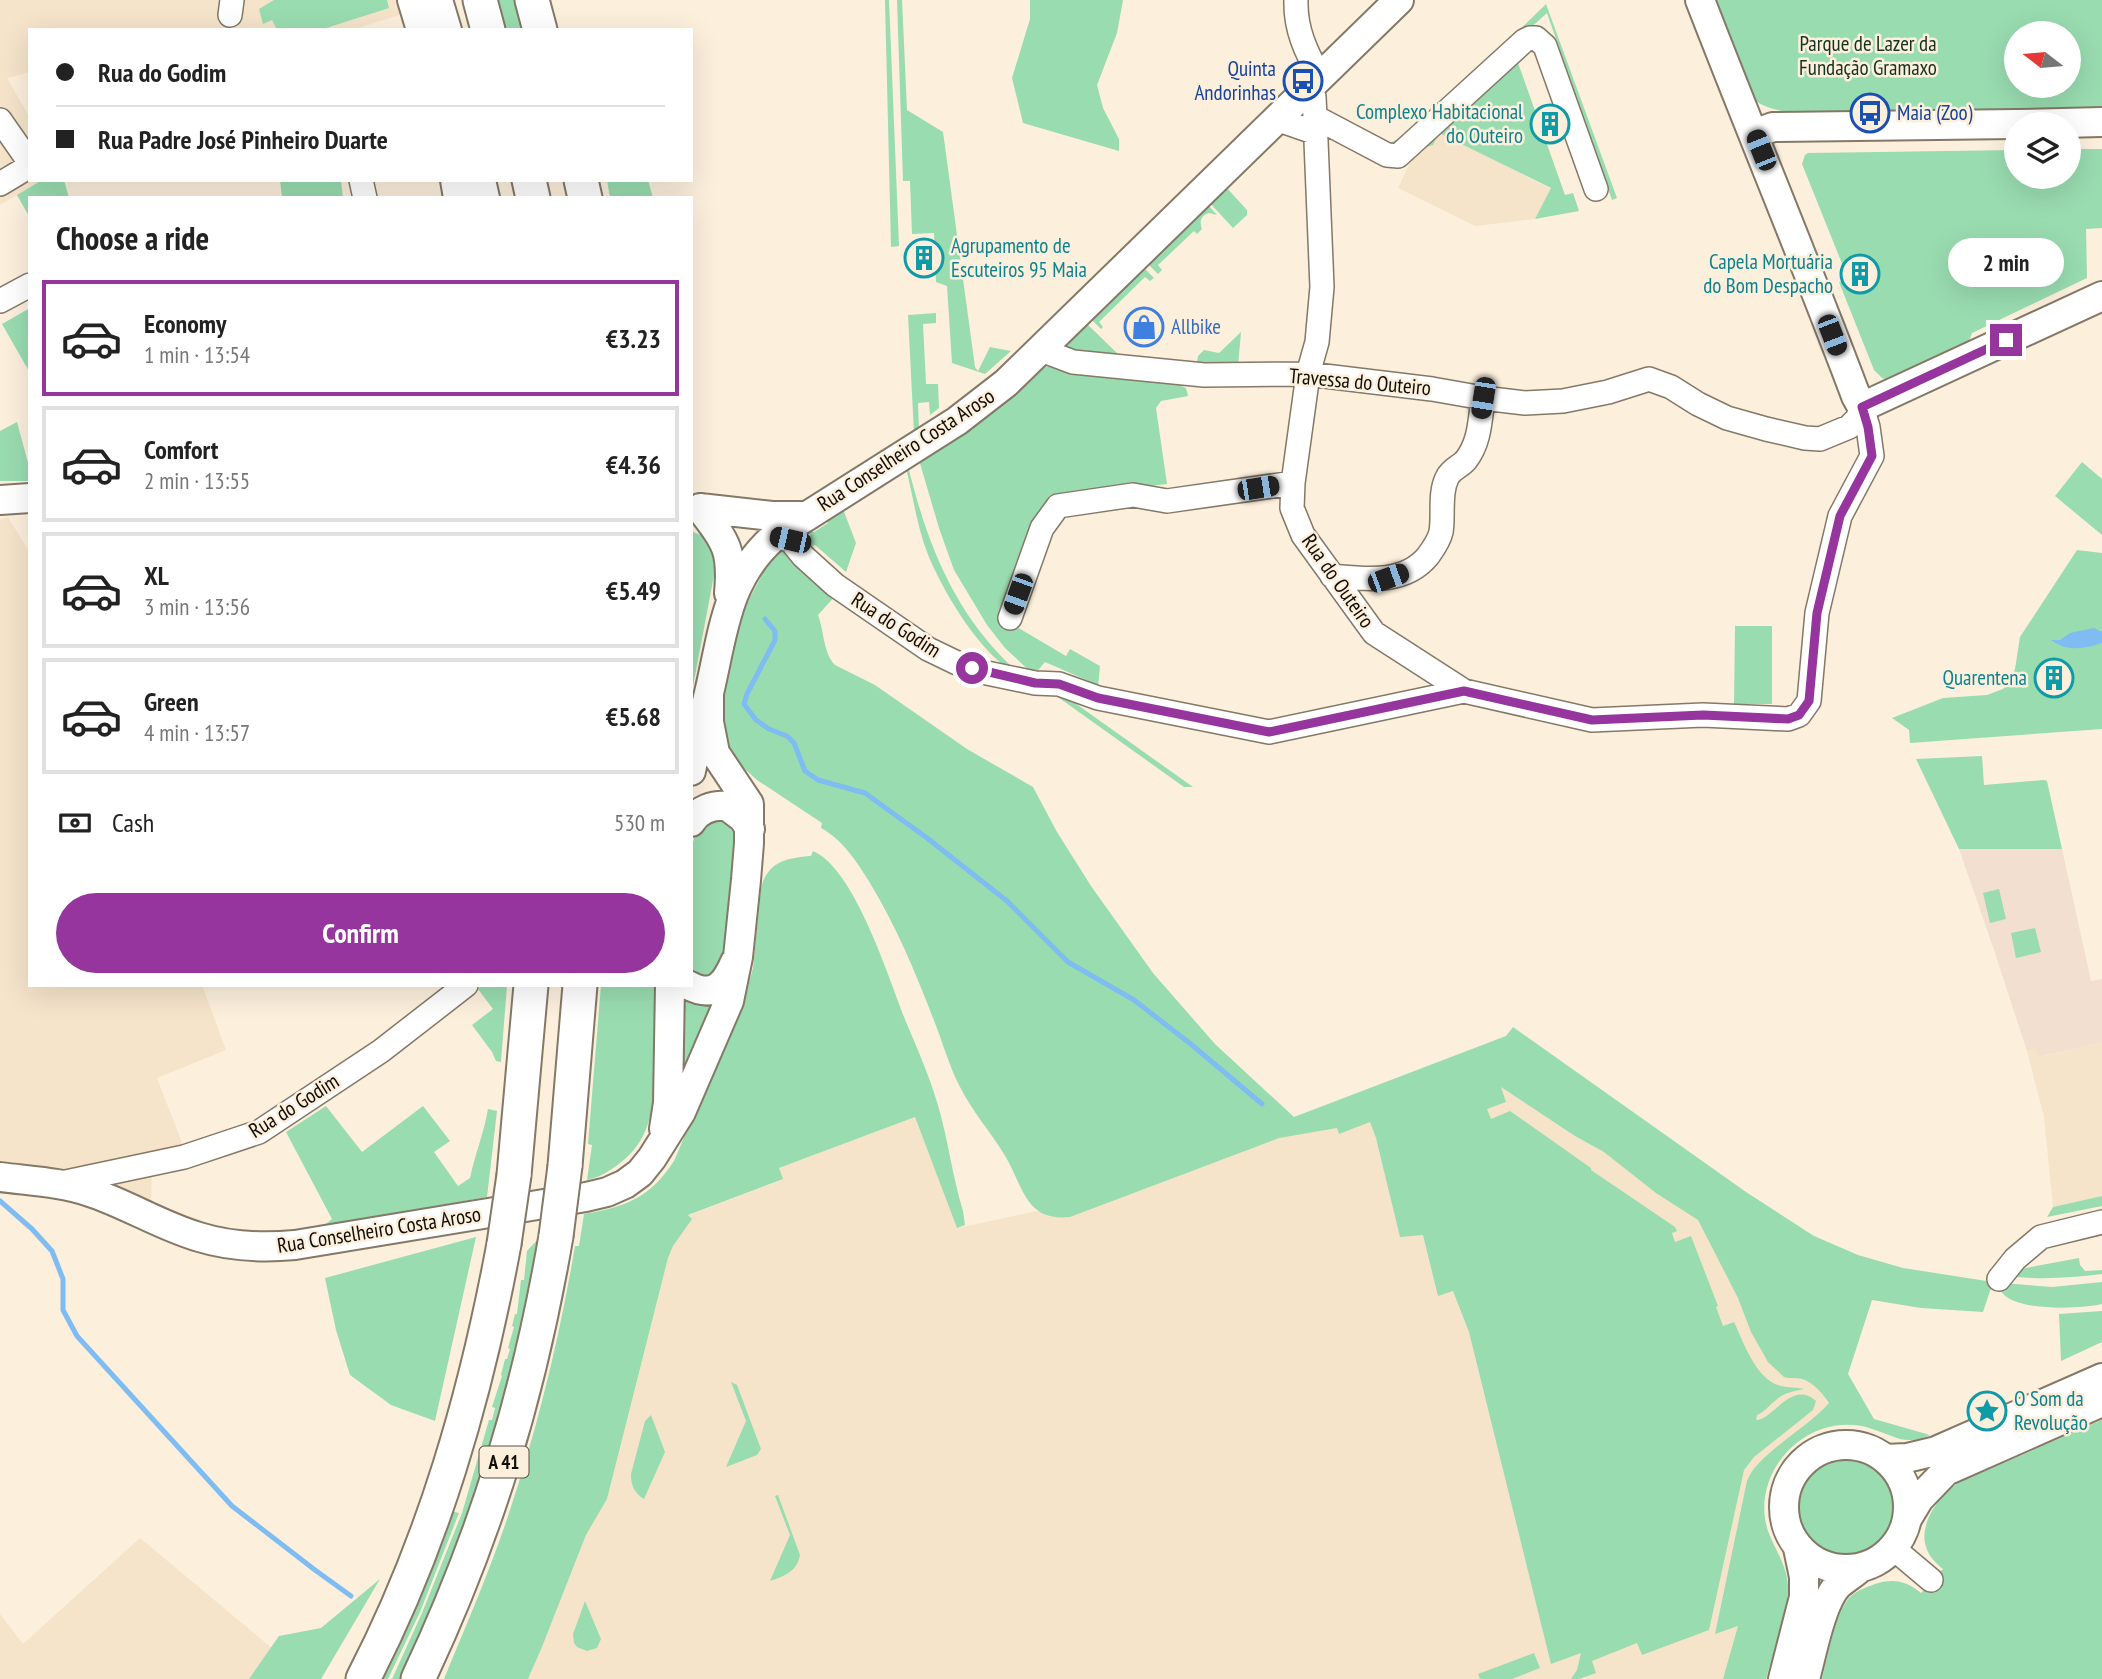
<!DOCTYPE html>
<html lang="en">
<head>
<meta charset="utf-8">
<style>
	body { margin:0; font-family:"PT Sans Narrow",sans-serif; background:#f6f6f6; color:#222; height:100vh; display:flex; flex-direction:column; font-size:26px; white-space:nowrap }
	* { box-sizing:border-box; margin:0 }
	p { font-size:23px; color:#767676 }
	.icon { flex:none; width:38px; height:38px; fill:none; stroke:currentColor; stroke-width:2; stroke-linecap:round; stroke-linejoin:round }
	.map { position:relative; flex:1; overflow:hidden }
	.sheet { position:absolute; left:28px; top:196px; width:665px; height:791px; display:flex; flex-direction:column; background:#fff; border-radius:0px; box-shadow:0 7px 28px #0002 }
	.sheet>* { flex:none }
	.banner { position:absolute; left:28px; top:28px; width:665px; height:154px; border-radius:0px; box-shadow:0 7px 28px #0002; display:grid; align-content:center; height:154px; padding:0 28px; background:#fff }
	.needle { width:46px; rotate:286deg }
	.fabs { position:absolute; left:2004px; top:21px; display:grid; gap:14px }
	.fabs a { display:grid; place-items:center; width:77px; height:77px; border-radius:50%; background:#fff; box-shadow:0 7px 28px #0002; font-size:35px }
	.end { position:absolute; width:32px; height:32px; margin:-16px; border:9px solid #95359d; background:#fff; box-shadow:0 0 0 4px #fff }
	.from { border-radius:50% }
	.bubble { position:absolute; height:49px; border-radius:24px; background:#fff; box-shadow:0 7px 28px #0002; font-size:23px; font-weight:700; line-height:49px; text-align:center }
	.car { position:absolute; width:21px; height:42px; margin:-21px -10px; border-radius:9px; box-shadow:0 0 5px 2px #0007; background:linear-gradient(#222 24%,#8ab4d8 0 40%,#222 0 76%,#8ab4d8 0 86%,#222 0) }
	.banner b { display:flex; align-items:center; gap:24px; height:66px; font-size:26px }
	.banner b+b { border-top:2px solid #e0e0e0 }
	.banner i { width:18px; height:18px; background:#222 }
	ul { padding:0; list-style:none }
	li { display:flex; align-items:center; gap:21px; height:116px; margin:0 14px 10px; padding:0 14px; border:4px solid #e0e0e0; border-radius:0px }
	li div { flex:1 }
	li b { display:block; font-size:26px }
	li em { font-style:normal; font-weight:700 }
	li.selected { border-color:#95359d }
	li>.icon { width:63px; height:63px; stroke-width:1.5 }
	h2 { padding:0 28px; font-size:32px; line-height:84px }
	.pay { display:flex; align-items:center; gap:18px; height:77px; padding:0 28px; font-size:26px }
	.pay p { margin-inline-start:auto }
	.primary-button { display:flex; gap:14px; margin-top:auto; padding:14px 28px }
	.primary-button a { flex:1; height:80px; border-radius:42px; background:#95359d; color:#fff; font-size:28px; font-weight:700; line-height:80px; text-align:center }
	.map>svg:first-child { display:block }
	.built { fill:#f5e4ca }
	.education { fill:#f2dfcf }
	.green { fill:#99dcb0; fill-rule:evenodd }
	.water { fill:#7ebcf2 }
	.lines { fill:none; stroke-linecap:round; stroke-linejoin:round }
	.stream { stroke:#7ebcf2; stroke-width:5 }
	.minor-casing { stroke:#847867; stroke-width:26 }
	.major-casing { stroke:#847867; stroke-width:32 }
	.highway-casing { stroke:#847867; stroke-width:37 }
	.minor { stroke:#fff; stroke-width:23 }
	.major { stroke:#fff; stroke-width:28 }
	.highway { stroke:#fff; stroke-width:33 }
	.highway-bridge-casing { stroke:#847867; stroke-width:37; stroke-linecap:butt }
	.highway-bridge { stroke:#fff; stroke-width:33 }
	.route { stroke:#95359d; stroke-width:9 }
	.labels { text-anchor:middle; stroke-width:5; stroke-linejoin:round; paint-order:stroke }
	.shield { fill:#fcefdc; stroke:#575046; stroke-width:2 }
	.shield-label { font-size:19px; font-weight:bold; fill:#100c06 }
	.park-label { font-size:21px; fill:#133320; stroke:#fcefdc }
	.transit-label { font-size:21px; fill:#164399; stroke:#fcefdc; text-anchor:end }
	.culture-label { font-size:21px; fill:#0d838f; stroke:#fcefdc; text-anchor:end }
	.shop-label { font-size:21px; fill:#366cbe; stroke:#fcefdc; text-anchor:start }
	.street-label { font-size:21px; fill:#100c06; stroke:#fcefdc }
</style>
</head>
<body>
<div class="map">
<svg width="2102" height="1679" viewBox="0 0 2102 1679">
	<rect width="100%" height="100%" fill="#fcefdc"/>
	<path class="built" d="M0,0H449L351,30H30V72L7,78L30,118V180H42L0,205Z
		M1439,132L1551,189L1535,219L1475,226L1398,188L1416,150Z
		M8,517L30,553V985H202L226,1050L157,1078L184,1148L152,1167L151,1215L0,1175V519Z
		M1506,1036L1712,1199L1771,1319L1835,1413L1791,1445L1756,1484L1753,1679H528L542,1647L586,1535L607,1499L668,1258L673,1246L691,1219L687,1216L782,1180L779,1168L915,1117L958,1228L1041,1210L1328,1105Z
		M2102,1042V1196L2053,1207L2044,1117L2027,1051L2037,1049L2039,1057Z
		M140,1538L279,1654L261,1679H0V1614L23,1644Z"/>
	<path class="education" d="M1959,849H2062L2091,981L2102,979V1042L2038,1057L2036,1049L2027,1051L1994,950Z"/>
	<path class="green" d="M274,0H387L389,8L320,30H272L276,28L272,20L263,24L259,9Z
		M496,0H516L524,30H505Z
		M885,0H889L899,246L891,247Z
		M897,0H902L907,110L943,132L975,367L978,371L990,347L1011,351L985,374L952,363L947,286L936,282L934,233L912,234L910,181H903Z
		M1030,0H1123L1117,33L1097,85L1103,108L1119,139V151L1023,123L1012,78L1030,19Z
		M1709,0H2102V108L1810,113C1788,112 1772,112 1754,100ZM2016,33H2068V86H2016Z
		M1546,4L1617,198L1612,200L1547,13L1400,146L1386,145L1411,132L1417,120L1422,125Z
		M1517,60L1565,195L1573,193L1579,211L1535,219L1551,188L1439,133L1433,145L1416,150Z
		M2069,149H2102V228L2086,229L2087,278L1972,333L1968,345L1889,380L1882,378L1874,370L1839,282L1844,281L1842,273L1845,271L1802,164L1805,155L1808,153L2016,150V177H2068Z
		M42,180H64L69,198H30V218L17,195Z
		M280,180H341L343,198H282Z
		M607,180H648L653,198H610Z
		M1225,186L1247,210V215L1233,228L1209,202Z
		M1207,204L1217,215L1209,213C1201,215 1199,222 1202,229L1197,234L1194,231L1158,265L1162,270L1158,274L1147,263Z
		M1143,267L1154,278L1150,281L1145,277L1099,322L1103,327L1101,329L1091,319Z
		M30,308V373L2,324Z
		M936,313V323L923,324L926,384H938L939,408L930,415L929,402L918,403L919,429L914,433L908,315Z
		M1086,323L1117,353V355L1076,358L1065,347L1066,344Z
		M1241,332L1238,366L1199,365L1197,361L1198,356L1204,350L1219,353Z
		M1051,365L1170,381L1186,388L1188,396L1161,401L1156,408L1167,484L1050,497L1005,620L1066,656L1070,649L1100,666L1098,687L1091,682L1045,662L1034,675L1005,648L987,625L954,570L939,528L919,460L1039,369Z
		M17,422L30,470V481H0V431Z
		M2082,462L2102,479V535L2055,496Z
		M908,466C927,543 953,611 1012,667H1006C975,645 941,588 927,552C917,526 913,496 906,468Z
		M843,509L856,543L846,572L815,545L812,546L809,542L811,531L814,532L828,523L827,520Z
		M691,531L703,536L710,546L715,570L691,697Z
		M2077,550L2102,553V729L1910,743L1909,730L1892,718L1943,698L1987,695L2003,689L2009,683L2015,669L2020,637Z
		M780,551L788,554L836,595L818,615C824,630 823,653 835,665L875,685L967,749L1033,787L1057,832L1091,886L1153,973L1215,1044L1294,1117L1506,1036L1513,1027L1746,1192L1814,1236L1858,1255L1903,1268L1993,1282L1983,1312L1921,1308L1872,1300L1848,1374L1874,1419L1930,1435C1904,1447 1894,1435 1869,1428C1855,1423 1836,1424 1822,1429C1781,1443 1754,1489 1768,1531C1775,1550 1787,1565 1788,1586C1789,1612 1773,1653 1766,1679H1723L1738,1626L1715,1634L1747,1481C1756,1455 1809,1427 1829,1403C1823,1394 1813,1382 1802,1379C1796,1377 1790,1379 1784,1377L1768,1362L1751,1332L1738,1298L1698,1220L1656,1193L1604,1152L1575,1136L1501,1087L1506,1102L1487,1109L1491,1119L1510,1111L1591,1168V1170L1675,1227L1677,1231L1672,1233L1675,1242L1691,1236L1718,1306L1716,1307L1723,1326L1734,1322C1744,1343 1756,1380 1781,1386C1788,1388 1796,1387 1804,1389C1794,1391 1783,1393 1776,1400C1769,1405 1765,1412 1757,1415L1756,1420C1773,1420 1792,1379 1816,1401L1813,1410L1754,1457L1744,1470L1709,1630L1642,1655L1637,1643L1592,1661L1596,1673L1579,1679H1571L1577,1670L1581,1653L1551,1664L1469,1332L1453,1291L1438,1296L1423,1235L1400,1237L1376,1138L1370,1122L1339,1134L1337,1128L1279,1138L1070,1217C1024,1222 1023,1184 1004,1154C990,1131 972,1111 960,1087C949,1066 942,1040 933,1018C915,971 896,926 870,883C857,862 843,840 821,828L822,823L757,780L738,763L726,742L717,703L740,621L746,605L765,569Z
		M1735,626H1772V704H1734Z
		M1058,691L1193,787H1184L1055,695Z
		M1982,756L1984,785L2044,780L2047,781L2062,849H1959L1916,759Z
		M718,818L729,822L738,832L727,963L708,979L691,975V851L696,830Z
		M813,851C855,869 889,979 906,1022C917,1048 929,1075 937,1102C948,1138 952,1175 963,1211L965,1225L957,1228L915,1117L779,1168L783,1179L688,1215L692,1219L673,1246L668,1258L607,1499L586,1535L542,1647L528,1679H444C465,1628 487,1577 505,1525C536,1434 559,1341 575,1246H579L584,1214C625,1207 650,1198 674,1161L747,990L753,968L761,888C768,861 787,858 811,856Z
		M1999,889L2006,919L1990,923L1983,893Z
		M2035,928L2041,952L2016,958L2011,933Z
		M482,985H507L501,1062L496,1061L492,1052L472,1025L493,1009L478,989Z
		M601,985H655C655,1009 655,1032 654,1055C654,1096 656,1136 620,1163C610,1171 600,1177 587,1180L592,1145L588,1144Z
		M679,996C690,1006 704,1006 717,1003L677,1102Z
		M326,1106L362,1152L423,1106L450,1141L434,1152L458,1186L470,1178C475,1154 484,1133 488,1109L497,1111L487,1197L323,1226L332,1219L286,1132Z
		M2102,1196V1206L2047,1217L2053,1207Z
		M476,1237L435,1421L391,1405L350,1375L336,1330L325,1278Z
		M539,1238C533,1279 524,1318 514,1358C488,1469 451,1577 401,1679H392L422,1613L462,1513L489,1420H492L495,1408L492,1407L502,1376L501,1375L505,1359H507L510,1349L508,1348L514,1327L512,1326L515,1314H517L521,1280H524L527,1251Z
		M2079,1258L2080,1265L2085,1271L2102,1270V1274C2069,1278 2039,1280 2006,1276L2015,1270Z
		M2102,1282V1304C2080,1309 2013,1312 2001,1291L2002,1283L2052,1287Z
		M2102,1311V1342L2061,1361L2059,1314Z
		M731,1382L737,1385L761,1449L757,1455L726,1467L746,1421Z
		M651,1415L665,1452L644,1499C634,1493 631,1485 631,1474L645,1421Z
		M2102,1420V1679H1822C1827,1659 1836,1609 1851,1596C1858,1590 1867,1587 1875,1584C1893,1578 1907,1581 1921,1593L1943,1569C1936,1563 1929,1557 1926,1547C1918,1523 1941,1493 1960,1482Z
		M1797 1507a50 50 0 1 1 100 0a50 50 0 1 1-100 0Z
		M778,1495L800,1555C797,1572 784,1576 770,1581L790,1535L775,1496Z
		M451,1511L459,1513L420,1612L388,1679H380Z
		M380,1579L321,1679H249L279,1636L321,1628Z
		M585,1601L601,1639L597,1648L587,1651L577,1647L574,1643L573,1634Z
		M1534,1653L1540,1668L1512,1679H1480L1478,1674Z"/>
	<path class="water" d="M2094,628L2102,632V643C2085,649 2066,652 2051,640H2060L2070,633Z"/>
	<g class="lines">
		<path class="stream" d="M765,619L775,631V640L747,694L744,704L756,720L769,729L787,736L794,743L805,771L818,780L865,793L927,838L1007,901L1068,962L1134,1000L1192,1045L1262,1104
			M0,1201L32,1229L52,1251L63,1279V1310L77,1336L232,1506L315,1570L351,1596"/>
		<defs>
			<path id="minor" d="M1296,0C1295,29 1306,52 1320,77
				M230,15L232,0
				M1311,86L1314,97L1315,117L1322,287L1317,342L1308,374L1293,483L1292,508L1303,535L1374,633L1464,691
				M1315,117L1387,155L1398,156L1524,41L1530,38H1536L1545,46L1596,189
				M1276,119L1316,133
				M0,120L30,163
				M361,180L365,198
				M0,184L30,166
				M0,301L30,285
				M1041,350L1073,362L1204,375L1308,374L1432,389L1483,398L1525,403L1563,401L1608,392L1649,379L1671,387L1698,404L1727,418L1766,429L1805,438L1820,439L1849,427L1857,419L1862,407
				M774,537L790,540L803,556L835,585L928,649L957,663L987,673L1035,683L1059,684L1098,698L1269,732L1464,691L1592,720L1703,715L1788,719L1799,715L1809,701L1817,613L1840,516L1872,456L1868,427L1862,407
				M1332,576C1365,579 1404,585 1428,556C1433,549 1439,541 1441,532C1444,515 1439,494 1447,478C1451,469 1460,467 1466,460C1480,442 1480,420 1483,398
				M1010,618L1042,528L1058,506L1133,495L1167,501L1293,483
				M61,1183L184,1157L259,1132L381,1051L466,985
				M1999,1279L2015,1259L2041,1237L2102,1222
				M1893,1548L1931,1580"/>
			<path id="major" d="M412,0L421,30
				M438,0L447,30
				M1700,0C1751,132 1806,263 1856,396L1862,407L2102,296
				M2019,124L2102,122
				M1754,134L1773,127L2016,124
				M455,180L458,198
				M481,180L485,198
				M0,500L30,498
				M700,508C726,542 733,550 729,593
				M700,508L772,516H806
				M691,771C696,745 703,719 709,693C723,634 726,579 774,537L957,421L1006,383L1399,0
				M691,822C699,809 713,805 727,806L743,818L750,829
				M688,985C714,999 725,985 735,962
				M664,1129L668,1103L670,985
				M0,1177C30,1181 61,1182 90,1192C127,1204 161,1226 199,1237C231,1247 262,1248 295,1245L586,1197L607,1192L625,1184L640,1173L652,1158L681,1112L729,1001L738,957L746,880L749,843V804L715,753L709,722V694
				M1784 1507a62 62 0 1 1 124 0a62 62 0 1 1-124 0Z
				M1885,1459L1907,1458L1936,1451L2102,1378
				M1907,1519L1919,1499L1946,1471L2102,1402
				M1783,1679L1804,1597V1577L1798,1548
				M1805,1679C1812,1654 1821,1603 1838,1585C1845,1579 1853,1574 1860,1568"/>
			<path id="highway" d="M480,0L488,30
				M532,0L540,30
				M529,180L533,198
				M581,180L585,198
				M565,1166L580,985
				M514,1175L531,985
				M363,1679C434,1542 476,1395 504,1244
				M418,1679C487,1533 529,1394 556,1236"/>
		</defs>
		<use href="#minor" class="minor-casing"/>
		<use href="#major" class="major-casing"/>
		<use href="#highway" class="highway-casing"/>
		<use href="#minor" class="minor"/>
		<use href="#major" class="major"/>
		<use href="#highway" class="highway"/>
		<defs>
			<path id="highway-bridge" d="M556,1236L565,1166
				M504,1244L514,1175"/>
		</defs>
		<use href="#highway-bridge" class="highway-bridge-casing"/>
		<use href="#highway-bridge" class="highway-bridge"/>
	</g>
	<g class="lines">
		<path class="route" d="M972,668L1035,683L1059,684L1098,698L1269,732L1464,691L1592,720L1703,715L1788,719L1799,715L1809,701L1817,613L1840,516L1872,456L1868,427L1862,407L2006,340"/>
	</g>
	<defs>
		<symbol id="bus-ring" viewBox="-11 -11 22 22"><circle r="9.5" fill="#fcefdc" stroke="#1a4fb4" stroke-width="1.5"/><path d="M-5-6H5V4H4V6H2V4H-2V6H-4V4H-5ZM-3.5-4V0h7V-4ZM-3.5 1.2v1.5H-2V1.2ZM2 1.2v1.5H3.5V1.2Z" fill="#1a4fb4"/></symbol>
		<symbol id="building-ring" viewBox="-11 -11 22 22"><circle r="9.5" fill="#fcefdc" stroke="#0f9aa8" stroke-width="1.5"/><path d="M-4-6H4V6H1V3H-1V6H-4ZM-2.5-4.3h1.7v1.8h-1.7ZM.8-4.3h1.7v1.8H.8ZM-2.5-1h1.7V.8h-1.7ZM.8-1h1.7V.8H.8Z" fill="#0f9aa8"/></symbol>
		<symbol id="shop-ring" viewBox="-11 -11 22 22"><circle r="9.5" fill="#fcefdc" stroke="#3f7fe0" stroke-width="1.5"/><path d="M-5-2.5h2.3a2.7 3.5 0 0 1 5.4 0H5L5.5 6h-11ZM-1.5-2.5h3a1.5 2.3 0 0 0-3 0Z" fill="#3f7fe0"/></symbol>
		<symbol id="sight-ring" viewBox="-11 -11 22 22"><circle r="9.5" fill="#fcefdc" stroke="#0f9aa8" stroke-width="1.5"/><path d="M0-6L1.8-2.2L6-1.7L2.9 1.2L3.7 5.4L0 3.3L-3.7 5.4L-2.9 1.2L-6-1.7L-1.8-2.2Z" fill="#0f9aa8"/></symbol>
	</defs>
	<g fill-rule="evenodd">
		<use href="#bus-ring" x="1281" y="59" width="44" height="44"/>
		<use href="#bus-ring" x="1848" y="91" width="44" height="44"/>
		<use href="#building-ring" x="1528" y="102" width="44" height="44"/>
		<use href="#building-ring" x="902" y="236" width="44" height="44"/>
		<use href="#building-ring" x="1838" y="252" width="44" height="44"/>
		<use href="#shop-ring" x="1122" y="305" width="44" height="44"/>
		<use href="#building-ring" x="2032" y="656" width="44" height="44"/>
		<use href="#sight-ring" x="1965" y="1389" width="44" height="44"/>
	</g>
	<g class="labels">
		<rect class="shield" x="479.5" y="1446.5" width="49" height="31" rx="5"/>
		<g class="shield-label">
			<text x="504" y="1469">A 41</text>
		</g>
		<g class="park-label">
			<text x="1868" y="51">Parque de Lazer da<tspan x="1868" dy="24">Fundação Gramaxo</tspan></text>
		</g>
		<g class="transit-label">
			<text x="1276" y="76">Quinta<tspan x="1276" dy="24">Andorinhas</tspan></text>
			<text x="1897" y="120" text-anchor="start">Maia (Zoo)</text>
		</g>
		<g class="culture-label">
			<text x="1523" y="119">Complexo Habitacional<tspan x="1523" dy="24">do Outeiro</tspan></text>
			<text x="951" y="253" text-anchor="start">Agrupamento de<tspan x="951" dy="24">Escuteiros 95 Maia</tspan></text>
			<text x="1833" y="269">Capela Mortuária<tspan x="1833" dy="24">do Bom Despacho</tspan></text>
			<text x="2027" y="685">Quarentena</text>
			<text x="2014" y="1406" text-anchor="start">O Som da<tspan x="2014" dy="24">Revolução</tspan></text>
		</g>
		<g class="shop-label">
			<text x="1171" y="334">Allbike</text>
		</g>
		<g class="street-label">
			<text transform="translate(1360 382) rotate(5)" y="7">Travessa do Outeiro</text>
			<text transform="translate(906 450) rotate(-33)" y="7">Rua Conselheiro Costa Aroso</text>
			<text transform="translate(1338 581) rotate(55)" y="7">Rua do Outeiro</text>
			<text transform="translate(896 625) rotate(33)" y="7">Rua do Godim</text>
			<text transform="translate(294 1106) rotate(-32)" y="7">Rua do Godim</text>
			<text transform="translate(379 1230) rotate(-9)" y="7">Rua Conselheiro Costa Aroso</text>
		</g>
	</g>
</svg>
<div class="fabs">
<a><svg class="needle" viewBox="-14 -14 28 28"><path d="M0-13l5 13h-10z" fill="#e53935"/><path d="M0 13l5-13h-10z" fill="#767676"/></svg></a>
<a><svg class="icon" aria-label="layers" viewBox="0 0 24 24"><path d="M12 4l9 5-9 5-9-5zM3 14l9 5 9-5"/></svg></a>
</div>
<i class="end from" style="left:972px;top:668px"></i>
<i class="end" style="left:2006px;top:340px"></i>
<div class="bubble" style="left:1948px;top:238px;width:116px">2 min</div>
<i class="car" style="left:1761px;top:150px;rotate:338deg"></i>
<i class="car" style="left:1832px;top:335px;rotate:159deg"></i>
<i class="car" style="left:1483px;top:398px;rotate:189deg"></i>
<i class="car" style="left:1258px;top:488px;rotate:81deg"></i>
<i class="car" style="left:790px;top:540px;rotate:283deg"></i>
<i class="car" style="left:1388px;top:578px;rotate:70deg"></i>
<i class="car" style="left:1018px;top:594px;rotate:200deg"></i>
<div class="banner">
<b><i class="from"></i>Rua do Godim</b>
<b><i></i>Rua Padre José Pinheiro Duarte</b>
</div>
<section class="sheet">
<h2>Choose a ride</h2>
<ul>
<li class="selected"><svg class="icon" aria-label="car" viewBox="0 0 24 24"><path d="M5 17H2v-5l4-1 3-4h7l3 4 3 1v5h-3M9 17h6M6 11h13"/><circle cx="7" cy="17" r="2"/><circle cx="17" cy="17" r="2"/></svg><div><b>Economy</b><p>1 min · 13:54</p></div><em>€3.23</em></li>
<li><svg class="icon" aria-label="car" viewBox="0 0 24 24"><path d="M5 17H2v-5l4-1 3-4h7l3 4 3 1v5h-3M9 17h6M6 11h13"/><circle cx="7" cy="17" r="2"/><circle cx="17" cy="17" r="2"/></svg><div><b>Comfort</b><p>2 min · 13:55</p></div><em>€4.36</em></li>
<li><svg class="icon" aria-label="car" viewBox="0 0 24 24"><path d="M5 17H2v-5l4-1 3-4h7l3 4 3 1v5h-3M9 17h6M6 11h13"/><circle cx="7" cy="17" r="2"/><circle cx="17" cy="17" r="2"/></svg><div><b>XL</b><p>3 min · 13:56</p></div><em>€5.49</em></li>
<li><svg class="icon" aria-label="car" viewBox="0 0 24 24"><path d="M5 17H2v-5l4-1 3-4h7l3 4 3 1v5h-3M9 17h6M6 11h13"/><circle cx="7" cy="17" r="2"/><circle cx="17" cy="17" r="2"/></svg><div><b>Green</b><p>4 min · 13:57</p></div><em>€5.68</em></li>
</ul>
<div class="pay"><svg class="icon" aria-label="cash" viewBox="0 0 24 24"><path d="M3 7h18v10H3z"/><circle cx="12" cy="12" r="2"/></svg>Cash<p>530 m</p></div>
<div class="primary-button"><a>Confirm</a></div>
</section>
</div>
</body>
</html>
